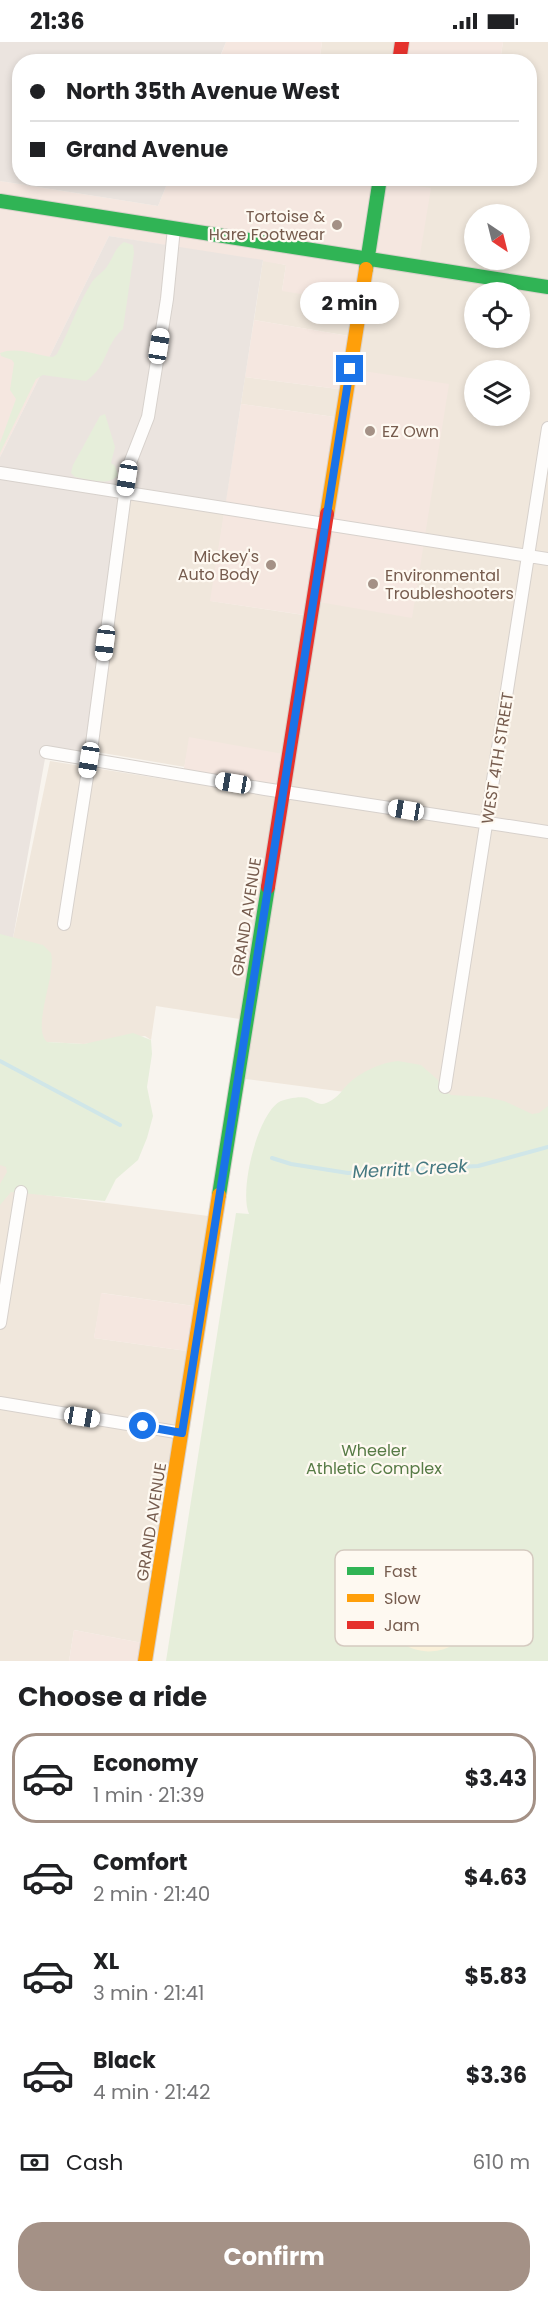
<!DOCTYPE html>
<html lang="en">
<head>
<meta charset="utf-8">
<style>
	body { margin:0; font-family:Poppins,sans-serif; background:#f2f2f2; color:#202124; height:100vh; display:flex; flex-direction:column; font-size:22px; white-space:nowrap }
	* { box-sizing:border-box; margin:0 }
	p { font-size:20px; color:#757577 }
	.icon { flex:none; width:33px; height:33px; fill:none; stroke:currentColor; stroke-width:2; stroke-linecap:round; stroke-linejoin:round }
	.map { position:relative; height:1619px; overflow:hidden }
	.side { display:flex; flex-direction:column; background:#fff; flex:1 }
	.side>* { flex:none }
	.top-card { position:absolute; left:12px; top:12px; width:525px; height:132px; border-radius:24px; box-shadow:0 3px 9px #0003; display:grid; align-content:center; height:132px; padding:0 18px; background:#fff }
	.needle { width:39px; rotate:145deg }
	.controls { position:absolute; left:464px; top:162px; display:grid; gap:12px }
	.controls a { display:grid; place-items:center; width:66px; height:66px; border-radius:50%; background:#fff; box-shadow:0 3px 9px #0003; font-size:30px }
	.end { position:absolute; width:27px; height:27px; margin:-14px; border:8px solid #1a73e8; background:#fff; box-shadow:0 0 0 3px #fff }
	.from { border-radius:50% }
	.bubble { position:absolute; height:42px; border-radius:21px; background:#fff; box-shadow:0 3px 9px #0003; font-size:20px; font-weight:700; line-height:42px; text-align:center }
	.car { position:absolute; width:18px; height:36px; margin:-18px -9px; border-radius:8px; box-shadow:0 0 4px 2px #0007; background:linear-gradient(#fff 24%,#345 0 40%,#fff 0 76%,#345 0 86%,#fff 0) }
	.top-card b { display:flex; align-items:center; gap:21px; height:57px; font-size:22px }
	.top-card b+b { border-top:2px solid #e0e0e0 }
	.top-card i { width:15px; height:15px; background:#202124 }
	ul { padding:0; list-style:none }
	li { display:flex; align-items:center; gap:18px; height:90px; margin:0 12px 9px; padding:0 6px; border:3px solid transparent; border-radius:24px }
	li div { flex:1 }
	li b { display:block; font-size:22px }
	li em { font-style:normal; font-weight:700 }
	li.selected { border-color:#a49186 }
	li>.icon { width:54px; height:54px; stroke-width:1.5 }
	h2 { padding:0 18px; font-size:27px; line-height:72px }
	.pay { display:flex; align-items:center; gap:15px; height:66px; padding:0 18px; font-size:22px }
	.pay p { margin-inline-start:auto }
	.button { display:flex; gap:12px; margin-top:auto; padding:12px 18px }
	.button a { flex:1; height:69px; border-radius:24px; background:#a49186; color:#fff; font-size:24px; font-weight:700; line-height:69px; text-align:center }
	.status { display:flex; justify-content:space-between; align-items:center; height:42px; padding:0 30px; background:#fff; direction:ltr }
	.status svg { height:16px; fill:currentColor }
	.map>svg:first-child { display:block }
	.residential { fill:#f0e7dc; fill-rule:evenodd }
	.commercial { fill:#f5e7e0 }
	.industrial { fill:#ebe4df }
	.green { fill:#e6eeda }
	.sand { fill:#f9f0d9 }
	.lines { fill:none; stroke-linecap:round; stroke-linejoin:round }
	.stream { stroke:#d0e6e8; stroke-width:4 }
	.street-casing { stroke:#d7d1cc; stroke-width:14 }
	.fast-casing { stroke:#d8d1ca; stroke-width:16 }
	.slow-casing { stroke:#d8d1ca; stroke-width:16 }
	.jam-casing { stroke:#d8d1ca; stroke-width:16 }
	.street { stroke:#fefdfc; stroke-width:12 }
	.fast { stroke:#30b455; stroke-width:14 }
	.slow { stroke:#ff9f0a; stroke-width:14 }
	.jam { stroke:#e5322d; stroke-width:14 }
	.route { stroke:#1a73e8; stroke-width:8 }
	.poi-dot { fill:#a49186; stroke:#fef9f1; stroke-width:2 }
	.labels { text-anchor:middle; stroke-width:4.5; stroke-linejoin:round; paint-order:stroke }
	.poi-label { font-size:16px; fill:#765c4e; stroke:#fef9f1; text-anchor:end }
	.street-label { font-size:16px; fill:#765c4e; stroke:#fef9f1 }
	.park-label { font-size:16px; fill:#577b46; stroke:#fef9f1 }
	.water-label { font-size:18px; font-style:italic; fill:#457881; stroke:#fef9f1 }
	.key { fill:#fef9f1; stroke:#d5cac0; stroke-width:1.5 }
	.key-label { font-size:16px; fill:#765c4e }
</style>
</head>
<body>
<div class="status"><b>21:36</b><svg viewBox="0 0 49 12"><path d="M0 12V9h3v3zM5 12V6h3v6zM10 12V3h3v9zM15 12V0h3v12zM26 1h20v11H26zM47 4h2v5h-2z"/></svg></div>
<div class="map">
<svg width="548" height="1619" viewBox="0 0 548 1619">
	<rect width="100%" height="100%" fill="#f8f4ee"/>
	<path class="residential" d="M322,0H402L399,19H358L320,14Z
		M503,0H548V1074H528L238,1036L246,978L156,964L151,998L145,994L84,1002L47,1000L22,1150L216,1175L201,1265L102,1251L94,1296L194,1310L148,1602L74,1588L69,1619H0V939L13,896L50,719L182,740L183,733L190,695L185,725L91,709L125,452L225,466L211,559L310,574L355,295L254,278L263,218L286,223L282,249L380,139L363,137L530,136V20L500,19ZM474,172H519V218H474ZM474,250H519V296H474ZM474,328H519V374H474Z
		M245,335L346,348L342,376L241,362Z"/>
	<path class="commercial" d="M226,0H322L320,14L358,19L218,20Z
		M402,0H503L500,19L399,20Z
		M363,136L431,146L418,225L368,216L360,261L282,249L286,223L109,194L0,415V139L158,164L169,137Z
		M254,278L355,295L350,327L449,342L412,576L313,559L311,574L210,559L241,362L342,376L346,348L245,335Z
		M189,695L289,713L283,750L183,733Z
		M101,1251L201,1265L194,1310L94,1296Z
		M74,1588L148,1602L145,1619H69Z"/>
	<path class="industrial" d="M0,0H226L218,19L20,20V136L169,137L158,164L0,139Z
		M109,194L263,218L225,466L127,452L89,718L46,711L13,896L0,939V415Z"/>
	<path class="green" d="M124,200L133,203L134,211L123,287C104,303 109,323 86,339L43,333L36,337L0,411V401L16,357L10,348L14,321L12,318L1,314L0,311C16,304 36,313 53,315L57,312C69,289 78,262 92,240C97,233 104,230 108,223C114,214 115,206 124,200Z
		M105,372L115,405L111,421L115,424L118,433C109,445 88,437 75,435L71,431L73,423L100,374Z
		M0,892L43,903L51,911C57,932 31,985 47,1000L84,1002L133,991L151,998L152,1012L147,1045L153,1074L147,1096L138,1118L116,1137L105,1159L11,1150L0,1163V1142L7,1130L6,1125L0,1123Z
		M398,1019L421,1023L438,1038L441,1046L451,1053L486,1055L504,1059L532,1072L539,1071L548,1064V1619H166L236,1171L249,1172C239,1149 257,1074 279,1060C285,1057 300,1054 307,1056C317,1060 320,1066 332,1058C339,1054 343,1047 348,1042C362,1029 380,1021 398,1019Z"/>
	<path class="sand" d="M416,1518L451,1532L462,1544L474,1549C488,1585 450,1619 414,1607C406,1605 401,1598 395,1593L398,1583L394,1557L403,1525Z"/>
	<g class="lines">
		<path class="stream" d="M0,1019L120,1083
			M272,1116L291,1122L348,1131L478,1124L548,1105"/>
		<defs>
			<path id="street" d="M0,431L548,517
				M46,710L265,747L548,790
				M64,882L91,709L125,452L130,421L148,375L167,257L174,186
				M445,1045L548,386
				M0,1281L21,1150
				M0,1361L182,1391"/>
			<path id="fast" d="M0,159L548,245
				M366,227L380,136
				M219,1153L268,845"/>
			<path id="slow" d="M327,472L366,227
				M145,1619L219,1153"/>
			<path id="jam" d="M399,20L402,0
				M268,845L327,472"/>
		</defs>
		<use href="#street" class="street-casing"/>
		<use href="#fast" class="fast-casing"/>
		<use href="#slow" class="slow-casing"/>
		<use href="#jam" class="jam-casing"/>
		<use href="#street" class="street"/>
		<use href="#fast" class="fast"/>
		<use href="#slow" class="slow"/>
		<use href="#jam" class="jam"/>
	</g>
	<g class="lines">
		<path class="route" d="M143,1384L182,1391L350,327"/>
	</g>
	<g class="poi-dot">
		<circle cx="337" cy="183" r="6"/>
		<circle cx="370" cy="389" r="6"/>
		<circle cx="271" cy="523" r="6"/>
		<circle cx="373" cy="542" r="6"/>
	</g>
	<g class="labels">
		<g class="poi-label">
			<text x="325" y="180">Tortoise &amp;<tspan x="325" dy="18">Hare Footwear</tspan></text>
			<text x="382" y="395" text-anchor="start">EZ Own</text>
			<text x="259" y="520">Mickey's<tspan x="259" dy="18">Auto Body</tspan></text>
			<text x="385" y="539" text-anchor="start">Environmental<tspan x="385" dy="18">Troubleshooters</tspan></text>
		</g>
		<g class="street-label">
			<text transform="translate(497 716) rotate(-81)" y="6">WEST 4TH STREET</text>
			<text transform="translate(246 875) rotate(-81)" y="6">GRAND AVENUE</text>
			<text transform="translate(151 1480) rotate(-81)" y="6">GRAND AVENUE</text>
		</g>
		<g class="park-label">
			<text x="374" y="1414">Wheeler<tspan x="374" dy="18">Athletic Complex</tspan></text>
		</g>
		<g class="water-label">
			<text transform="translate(410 1127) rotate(-3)" y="6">Merritt Creek</text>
		</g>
	</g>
	<rect x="335" y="1508" width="198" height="96" rx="9" class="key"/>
	<rect x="347" y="1525" width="27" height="8" fill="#30b455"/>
	<rect x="347" y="1552" width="27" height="8" fill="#ff9f0a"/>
	<rect x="347" y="1579" width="27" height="8" fill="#e5322d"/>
	<g class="key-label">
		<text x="384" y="1535">Fast</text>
		<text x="384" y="1562">Slow</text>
		<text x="384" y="1589">Jam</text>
	</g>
</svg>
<div class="controls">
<a><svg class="needle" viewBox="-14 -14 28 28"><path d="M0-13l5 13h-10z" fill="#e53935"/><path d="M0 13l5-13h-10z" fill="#757577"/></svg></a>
<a><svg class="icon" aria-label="locate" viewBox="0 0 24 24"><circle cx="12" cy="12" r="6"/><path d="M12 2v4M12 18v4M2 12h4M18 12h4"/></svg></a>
<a><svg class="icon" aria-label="layers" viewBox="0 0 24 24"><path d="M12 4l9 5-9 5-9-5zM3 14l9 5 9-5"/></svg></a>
</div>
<i class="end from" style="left:143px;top:1384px"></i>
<i class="end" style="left:350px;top:327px"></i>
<div class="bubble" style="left:300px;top:240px;width:99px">2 min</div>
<i class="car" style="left:159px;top:304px;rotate:9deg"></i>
<i class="car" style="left:127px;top:436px;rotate:189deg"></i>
<i class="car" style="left:105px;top:601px;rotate:187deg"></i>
<i class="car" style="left:89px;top:718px;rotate:189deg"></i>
<i class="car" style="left:233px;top:741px;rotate:280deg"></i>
<i class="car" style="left:406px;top:768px;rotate:279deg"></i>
<i class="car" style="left:82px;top:1375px;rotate:99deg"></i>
<div class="top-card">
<b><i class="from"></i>North 35th Avenue West</b>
<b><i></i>Grand Avenue</b>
</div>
</div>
<section class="side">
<h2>Choose a ride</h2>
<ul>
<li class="selected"><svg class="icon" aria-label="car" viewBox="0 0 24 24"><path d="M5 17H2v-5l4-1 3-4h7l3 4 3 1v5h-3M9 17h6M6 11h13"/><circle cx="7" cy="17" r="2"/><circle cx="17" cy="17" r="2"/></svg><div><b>Economy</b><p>1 min · 21:39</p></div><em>$3.43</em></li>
<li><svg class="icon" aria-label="car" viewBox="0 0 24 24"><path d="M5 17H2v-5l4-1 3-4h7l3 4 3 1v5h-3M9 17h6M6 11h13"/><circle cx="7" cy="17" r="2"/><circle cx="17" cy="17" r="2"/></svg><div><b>Comfort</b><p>2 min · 21:40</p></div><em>$4.63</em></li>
<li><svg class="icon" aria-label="car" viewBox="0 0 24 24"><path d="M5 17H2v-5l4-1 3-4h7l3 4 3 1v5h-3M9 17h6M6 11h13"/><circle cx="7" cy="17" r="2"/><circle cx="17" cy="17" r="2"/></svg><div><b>XL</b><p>3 min · 21:41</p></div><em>$5.83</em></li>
<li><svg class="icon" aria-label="car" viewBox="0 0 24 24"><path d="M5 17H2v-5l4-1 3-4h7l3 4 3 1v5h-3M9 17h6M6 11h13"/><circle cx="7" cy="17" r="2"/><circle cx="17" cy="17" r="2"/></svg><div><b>Black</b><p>4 min · 21:42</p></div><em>$3.36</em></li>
</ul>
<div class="pay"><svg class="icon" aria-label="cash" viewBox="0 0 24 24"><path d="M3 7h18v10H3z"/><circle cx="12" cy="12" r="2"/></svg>Cash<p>610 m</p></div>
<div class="button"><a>Confirm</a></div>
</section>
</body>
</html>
